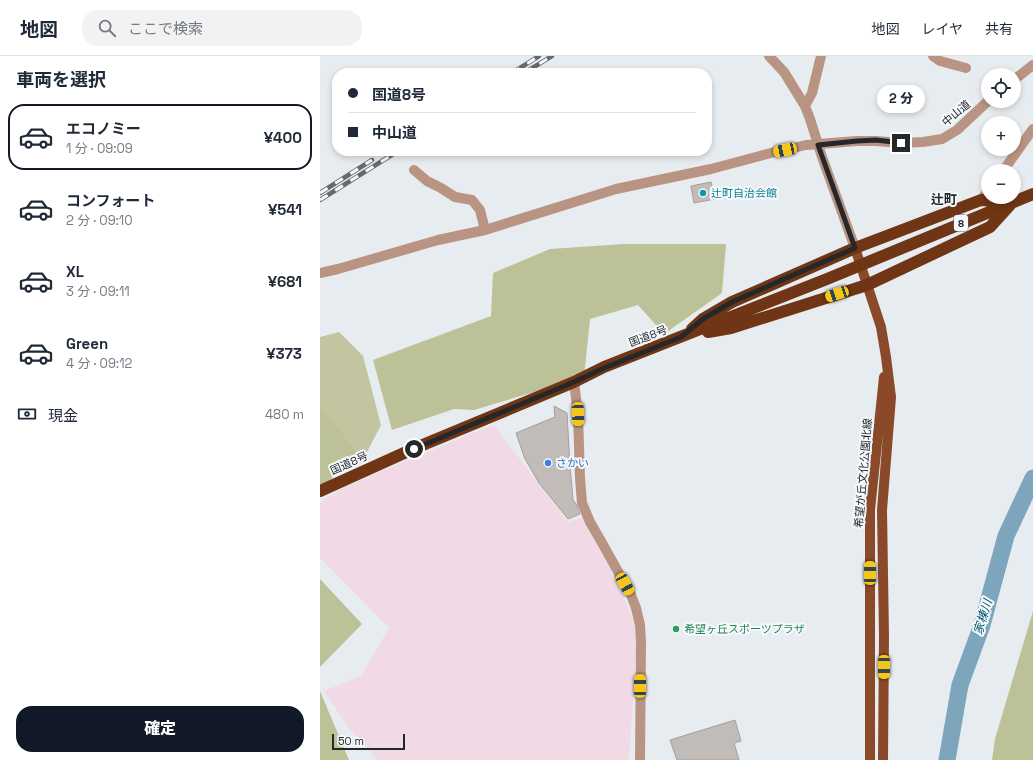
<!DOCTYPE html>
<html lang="ja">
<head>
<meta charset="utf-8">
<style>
	body { margin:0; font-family:"Space Grotesk","Noto Sans JP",sans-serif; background:#f2f2f3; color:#1f2937; height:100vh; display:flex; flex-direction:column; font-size:15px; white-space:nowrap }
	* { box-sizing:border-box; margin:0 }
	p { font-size:13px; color:#747a83 }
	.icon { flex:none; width:22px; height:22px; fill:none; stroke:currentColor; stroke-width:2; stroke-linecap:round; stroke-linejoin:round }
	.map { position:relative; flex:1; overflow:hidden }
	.side { display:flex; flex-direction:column; background:#fff; width:320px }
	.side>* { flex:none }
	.top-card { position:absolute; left:12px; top:12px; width:380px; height:88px; border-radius:16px; box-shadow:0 2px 6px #0003; display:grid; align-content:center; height:88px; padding:0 16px; background:#fff }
	.fabs { position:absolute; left:661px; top:12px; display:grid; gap:8px }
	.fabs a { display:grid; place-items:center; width:40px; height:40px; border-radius:50%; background:#fff; box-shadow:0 2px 6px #0003; font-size:20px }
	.scale { position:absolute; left:12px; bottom:10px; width:73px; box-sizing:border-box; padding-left:4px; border:2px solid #252729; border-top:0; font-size:11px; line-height:14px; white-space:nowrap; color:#252729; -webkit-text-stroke:3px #f5f9fe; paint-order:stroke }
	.end { position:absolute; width:18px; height:18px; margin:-9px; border:5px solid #252729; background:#fff; box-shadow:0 0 0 2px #fff }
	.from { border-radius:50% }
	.bubble { position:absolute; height:28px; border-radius:14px; background:#fff; box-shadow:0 2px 6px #0003; font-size:13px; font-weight:800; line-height:28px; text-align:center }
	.car { position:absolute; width:12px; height:24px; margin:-12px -6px; border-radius:5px; box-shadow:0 0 3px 1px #0007; background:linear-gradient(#f5c518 24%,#345 0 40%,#f5c518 0 76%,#345 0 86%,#f5c518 0) }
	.top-card b { display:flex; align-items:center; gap:14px; height:38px; font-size:15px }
	.top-card b+b { border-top:1px solid #e0e1e3 }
	.top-card i { width:10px; height:10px; background:#1f2937 }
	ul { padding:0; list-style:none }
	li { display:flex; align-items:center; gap:12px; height:66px; margin:0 8px 6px; padding:0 8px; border:2px solid transparent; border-radius:16px }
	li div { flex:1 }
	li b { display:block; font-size:15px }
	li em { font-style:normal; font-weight:800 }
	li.on { border-color:#111827 }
	li>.icon { width:36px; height:36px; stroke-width:1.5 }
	h2 { padding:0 16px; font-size:18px; line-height:48px }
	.pay { display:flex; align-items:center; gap:10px; height:44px; padding:0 16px; font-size:15px }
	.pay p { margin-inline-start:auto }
	.primary-button { display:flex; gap:8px; margin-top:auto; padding:8px 16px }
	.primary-button a { flex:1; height:46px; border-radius:16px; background:#111827; color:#fff; font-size:16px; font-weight:800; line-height:46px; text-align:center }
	header { display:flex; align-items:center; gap:24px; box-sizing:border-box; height:56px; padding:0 20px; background:#fff; border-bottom:1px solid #e0e1e3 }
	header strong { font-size:19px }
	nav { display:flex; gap:22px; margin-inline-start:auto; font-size:14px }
	.search { width:280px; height:36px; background:#f2f2f3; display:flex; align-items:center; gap:10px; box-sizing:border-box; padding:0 14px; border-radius:16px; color:#747a83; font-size:15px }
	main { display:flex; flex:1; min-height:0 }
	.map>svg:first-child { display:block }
	.industrial { fill:#f1dae5 }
	.green { fill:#c2c5a0 }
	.forest { fill:#bdc197 }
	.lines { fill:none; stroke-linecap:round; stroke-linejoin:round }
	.river { stroke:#7da6bd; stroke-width:17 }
	.building { fill:#c2bcb9; stroke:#a39e9b }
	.minor { stroke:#ba9482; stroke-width:10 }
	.major { stroke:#8a4a29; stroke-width:10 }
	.highway { stroke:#6f3515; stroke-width:12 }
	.rail-casing { stroke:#676a6c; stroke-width:4.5 }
	.rail { stroke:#f5f9fe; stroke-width:3; stroke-dasharray:9; stroke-linecap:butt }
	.route { stroke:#252729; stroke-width:5 }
	.culture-dot { fill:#0f9aa8; stroke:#f5f9fe; stroke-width:1.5 }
	.shop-dot { fill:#3f7fe0; stroke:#f5f9fe; stroke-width:1.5 }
	.leisure-dot { fill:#2e9e5b; stroke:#f5f9fe; stroke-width:1.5 }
	.labels { text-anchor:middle; stroke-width:4; stroke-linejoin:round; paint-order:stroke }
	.shield { fill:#f5f9fe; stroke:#636669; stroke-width:1 }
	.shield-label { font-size:10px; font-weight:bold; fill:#252729 }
	.street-label { font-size:11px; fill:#252729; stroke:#f5f9fe }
	.culture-label { font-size:11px; fill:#0d838f; stroke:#f5f9fe; text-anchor:start }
	.shop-label { font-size:11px; fill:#366cbe; stroke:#f5f9fe; text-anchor:start }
	.leisure-label { font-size:11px; fill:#27864d; stroke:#f5f9fe; text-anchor:start }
	.water-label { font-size:12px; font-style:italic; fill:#085575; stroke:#f5f9fe }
	.quarter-label { font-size:13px; font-weight:bold; fill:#252729; stroke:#f5f9fe }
</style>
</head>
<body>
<header>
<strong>地図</strong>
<div class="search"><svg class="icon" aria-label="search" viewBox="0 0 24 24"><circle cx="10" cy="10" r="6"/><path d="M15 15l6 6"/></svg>ここで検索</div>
<nav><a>地図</a><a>レイヤ</a><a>共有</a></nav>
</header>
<main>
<section class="side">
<h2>車両を選択</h2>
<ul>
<li class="on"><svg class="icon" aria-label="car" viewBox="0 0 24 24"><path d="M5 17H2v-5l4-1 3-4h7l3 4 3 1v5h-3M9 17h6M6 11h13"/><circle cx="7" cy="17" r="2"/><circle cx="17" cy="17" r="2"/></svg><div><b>エコノミー</b><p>1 分 · 09:09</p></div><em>¥400</em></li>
<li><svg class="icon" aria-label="car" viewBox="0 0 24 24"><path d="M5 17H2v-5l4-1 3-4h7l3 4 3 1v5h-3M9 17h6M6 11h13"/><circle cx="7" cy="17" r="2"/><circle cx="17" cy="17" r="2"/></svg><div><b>コンフォート</b><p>2 分 · 09:10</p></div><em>¥541</em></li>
<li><svg class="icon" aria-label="car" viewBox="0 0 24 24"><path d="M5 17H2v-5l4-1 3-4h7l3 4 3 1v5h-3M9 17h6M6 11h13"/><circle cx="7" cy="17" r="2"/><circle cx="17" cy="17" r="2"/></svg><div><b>XL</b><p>3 分 · 09:11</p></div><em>¥681</em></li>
<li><svg class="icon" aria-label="car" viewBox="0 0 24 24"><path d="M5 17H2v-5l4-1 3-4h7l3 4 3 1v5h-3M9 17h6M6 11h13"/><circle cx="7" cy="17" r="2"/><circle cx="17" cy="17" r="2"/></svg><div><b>Green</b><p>4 分 · 09:12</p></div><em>¥373</em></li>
</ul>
<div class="pay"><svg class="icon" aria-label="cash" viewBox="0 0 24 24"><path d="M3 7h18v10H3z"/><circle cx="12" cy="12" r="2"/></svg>現金<p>480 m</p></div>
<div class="primary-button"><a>確定</a></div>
</section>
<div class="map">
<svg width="713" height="704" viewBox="0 0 713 704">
	<rect width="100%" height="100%" fill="#e7ecf0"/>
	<path class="industrial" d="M174,369L248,466L264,461L304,542L314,566L317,589L309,704H58L28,671L4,635L41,620L69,572L0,502V446L25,431L145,380Z"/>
	<path class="green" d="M19,276L43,300L61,369L45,400L0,422V281Z"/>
	<path class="forest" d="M304,188H406L402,237L344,278L318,249L270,263L264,321L154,354L134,353L72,374L53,304L171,260L173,217L230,193Z
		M0,351L38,397L0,434Z
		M0,523L42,568L0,611Z
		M713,555V704H672L675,683Z
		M0,635L29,704H0Z"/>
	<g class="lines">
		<path class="river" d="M627,704L640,629L662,569L686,480L713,422"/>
	</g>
	<path class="building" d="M391,126L395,143L374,147L371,130Z
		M234,350L247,357L250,410L253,444L256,448L260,458L248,463L219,427L205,403L196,377L235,361Z
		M415,664L421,685L414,687L419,704H357L350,684Z"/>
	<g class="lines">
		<path class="minor" d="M449,0L464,16L485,50L490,63L502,101L535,192
			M613,0L620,5L646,12
			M694,24L713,9
			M485,50L492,37L501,0
			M94,114L107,125L121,132L135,141L152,144L160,154L165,174
			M683,115L713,73
			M661,144L668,135
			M0,217L18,213L118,184L165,174L296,133L391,113L451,97L486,89L537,85H556L581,87L603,86L622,83L637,74L668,45
			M254,326L258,358L260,422L262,447L270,466L281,485L311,539L316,552L320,569L321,586L320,704"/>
		<path class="major" d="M535,192L561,271L566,301L571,341L562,454L564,580L563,704
			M550,704V454L564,321"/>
		<path class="highway" d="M372,273L383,263L412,246L535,192L661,144L689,146
			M388,276L411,272L547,229L670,171L690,149
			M0,435L93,393L254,326L284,311L507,223L713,138"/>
		<defs>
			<path id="rail" d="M192,17L219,0
				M204,17L232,0
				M0,137L52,104
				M0,144L78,95"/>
		</defs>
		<use href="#rail" class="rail-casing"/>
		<use href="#rail" class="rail"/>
	</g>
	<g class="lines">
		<path class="route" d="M94,393L254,326L284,312L361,281L383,263L412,246L535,192L498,89L537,85L556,84L581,87"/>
	</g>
	<circle class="culture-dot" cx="383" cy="137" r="4"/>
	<circle class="shop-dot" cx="228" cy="407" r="4"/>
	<circle class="leisure-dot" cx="356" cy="573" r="4"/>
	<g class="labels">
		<rect class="shield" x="634" y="159" width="14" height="16" rx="3"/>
		<g class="shield-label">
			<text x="641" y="171">8</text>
		</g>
		<g class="street-label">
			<text transform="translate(636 57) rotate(-40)" y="4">中山道</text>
			<text transform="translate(328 280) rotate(-21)" y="4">国道8号</text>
			<text transform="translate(29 407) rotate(-24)" y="4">国道8号</text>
			<text transform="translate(543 417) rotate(-85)" y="4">希望が丘文化公園北線</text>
		</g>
		<g class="culture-label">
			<text x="391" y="141">辻町自治会館</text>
		</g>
		<g class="shop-label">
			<text x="236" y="411">さかい</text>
		</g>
		<g class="leisure-label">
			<text x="364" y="577">希望ヶ丘スポーツプラザ</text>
		</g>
		<g class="water-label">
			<text transform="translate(663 561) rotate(-73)" y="4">家棟川</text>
		</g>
		<g class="quarter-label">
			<text x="624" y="148">辻町</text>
		</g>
	</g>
</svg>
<div class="fabs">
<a><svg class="icon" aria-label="locate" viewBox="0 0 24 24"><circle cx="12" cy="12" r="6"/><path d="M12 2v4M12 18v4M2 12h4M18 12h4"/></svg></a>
<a>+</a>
<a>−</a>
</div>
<div class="scale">50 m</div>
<i class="end from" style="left:94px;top:393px"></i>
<i class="end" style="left:581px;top:87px"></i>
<div class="bubble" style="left:557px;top:29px;width:48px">2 分</div>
<i class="car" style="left:465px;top:94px;rotate:258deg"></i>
<i class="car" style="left:517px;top:238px;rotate:252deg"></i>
<i class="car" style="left:258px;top:358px;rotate:178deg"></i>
<i class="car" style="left:550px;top:517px;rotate:0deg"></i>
<i class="car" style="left:305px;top:528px;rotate:151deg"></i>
<i class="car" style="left:564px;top:611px;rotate:180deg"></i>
<i class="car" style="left:320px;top:630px;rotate:0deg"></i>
<div class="top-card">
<b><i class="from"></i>国道8号</b>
<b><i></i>中山道</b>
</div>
</div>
</main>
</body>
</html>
